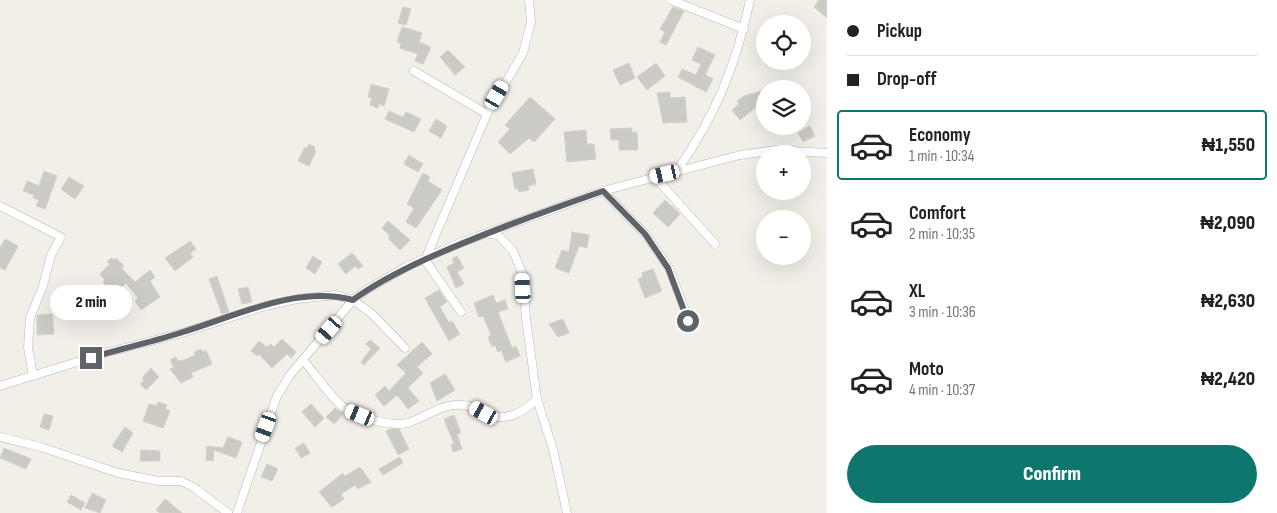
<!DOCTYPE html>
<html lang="en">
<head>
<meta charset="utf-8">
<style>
	body { margin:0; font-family:"Sofia Sans Condensed",sans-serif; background:#f6f6f6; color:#222; height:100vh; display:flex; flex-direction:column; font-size:19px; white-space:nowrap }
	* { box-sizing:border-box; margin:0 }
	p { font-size:16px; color:#767676 }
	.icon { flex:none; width:28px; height:28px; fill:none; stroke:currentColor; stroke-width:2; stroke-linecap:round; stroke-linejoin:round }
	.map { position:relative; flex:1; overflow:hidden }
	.details { display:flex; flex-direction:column; background:#fff; width:450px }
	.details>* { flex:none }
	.hud { display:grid; align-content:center; height:110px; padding:0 20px; background:#fff }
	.tools { position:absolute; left:756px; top:15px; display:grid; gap:10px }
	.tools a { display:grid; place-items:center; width:55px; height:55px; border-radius:50%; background:#fff; box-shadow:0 5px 20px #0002; font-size:25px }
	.end { position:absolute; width:22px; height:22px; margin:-11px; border:6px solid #5f6368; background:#fff; box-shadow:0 0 0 2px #fff }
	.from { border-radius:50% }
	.bubble { position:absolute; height:35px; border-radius:18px; background:#fff; box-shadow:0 5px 20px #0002; font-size:16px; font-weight:800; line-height:35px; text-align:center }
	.car { position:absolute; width:15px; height:30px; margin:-15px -8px; border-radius:6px; box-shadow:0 0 4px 1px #0007; background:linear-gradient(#fff 24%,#345 0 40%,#fff 0 76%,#345 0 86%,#fff 0) }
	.hud b { display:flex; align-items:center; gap:18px; height:48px; font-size:19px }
	.hud b+b { border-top:1px solid #e0e0e0 }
	.hud i { width:12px; height:12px; background:#222 }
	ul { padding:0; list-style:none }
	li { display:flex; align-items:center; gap:15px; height:70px; margin:0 10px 8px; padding:0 10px; border:2px solid transparent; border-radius:5px }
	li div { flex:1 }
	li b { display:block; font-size:19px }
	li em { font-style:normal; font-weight:800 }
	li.current { border-color:#0f766e }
	li>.icon { width:45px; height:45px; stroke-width:1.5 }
	.button { display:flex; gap:10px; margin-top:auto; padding:10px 20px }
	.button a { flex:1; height:58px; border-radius:30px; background:#0f766e; color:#fff; font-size:20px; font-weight:800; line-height:58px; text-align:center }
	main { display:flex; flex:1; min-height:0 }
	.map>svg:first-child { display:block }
	.building { fill:#cccac5; stroke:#d6d1c6 }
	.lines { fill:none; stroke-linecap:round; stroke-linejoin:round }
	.minor-casing { stroke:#b5b8bc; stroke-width:9 }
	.minor { stroke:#fff; stroke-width:8 }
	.route { stroke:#5f6368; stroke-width:6 }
</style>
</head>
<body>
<main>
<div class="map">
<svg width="827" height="513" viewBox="0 0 827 513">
	<rect width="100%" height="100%" fill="#f1efe8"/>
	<path class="building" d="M819,0H827V18L814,7Z
		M403,7L411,9L406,25L398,23Z
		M673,7L684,11L666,45L660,42L665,32L660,29Z
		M402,27L422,33L419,42L431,47L423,64L415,61L418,54L400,48L401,43L397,42Z
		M698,47L715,55L705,75L713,79L706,92L678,77L682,69L696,75L701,64L692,60Z
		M448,50L465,67L455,75L440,57Z
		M629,63L635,78L620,85L613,70Z
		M656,63L665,76L647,90L637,77Z
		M371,84L389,89L384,106L379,104L378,108L370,105L372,98L368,97Z
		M762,91L765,103L756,107L740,120L732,110L739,104L737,101L744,96Z
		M670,92V98L685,97L687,122L663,123L657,93Z
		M530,97L555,119L534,142L529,138L510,154L498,142L510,129L505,125Z
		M389,111L403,117L406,112L421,119L414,132L385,119Z
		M436,119L447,126L441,138L429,131Z
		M810,126L815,136L803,142L798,133Z
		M632,128V132H637L638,150H619V140H611L610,129Z
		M586,130L587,144H594L596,159L567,162L564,132Z
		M309,144L315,147L314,151H316L309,166L298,161L305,147L307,148Z
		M409,155L423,164L418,172L404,164Z
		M533,169L536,184L528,186L529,190L519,192L518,188L515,189L512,173Z
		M44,171L57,176L45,209L36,206L39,200L33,198L34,195L23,191L27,181L39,186Z
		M423,173L430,177L428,181L442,190L416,228L406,222L414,208L407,204Z
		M69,177L84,186L75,199L61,189Z
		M665,200L680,214L668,227L653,213Z
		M388,221L410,240L400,250L388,238L390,236L382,228Z
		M572,232L589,235L587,248L579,246L569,273L555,268L562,250L569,252Z
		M5,239L18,246L5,270L0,268V248Z
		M190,241L196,249L190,253L193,257L175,271L165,258Z
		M352,253L363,266L358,269L355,266L346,274L338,264Z
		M313,256L322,262L315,274L306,268Z
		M457,256L464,268L457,272L464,284L456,288L447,267L454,263L452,259Z
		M111,258L114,260L116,258L124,266L121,268L135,282L150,270L155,277L150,281L160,297L141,310L135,301L138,298L126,283L118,292L113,287L110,290L103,282L105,280L100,274L110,264L107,262Z
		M653,269L662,291L645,298L638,279L643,277L642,273Z
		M217,276L229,312L222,314L209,279Z
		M248,287L252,302L242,304L238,289Z
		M439,290L447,302L440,307L449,323L452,321L460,334L449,341L425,298Z
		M493,295L496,303L505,300L508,309L498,312L512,348L516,346L520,356L506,362L501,350L498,352L495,345L492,347L488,337L491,335L483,316L479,317L474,303Z
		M52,314L54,334L37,335V315Z
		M563,319L569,333L558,337L549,324Z
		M282,339L296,352L291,358L287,354L272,368L259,354L257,356L251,351L259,341L267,347L271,344L274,347Z
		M370,340L380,348L364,365L361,362L371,349L366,344Z
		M422,342L432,354L417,367L423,373L408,388L419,401L408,409L397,395L384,406L375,395L385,386L389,391L406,373L397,365Z
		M201,349L203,352L206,350L212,364L191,373L193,377L181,383L170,369L174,367L170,360L176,357L178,361L184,360L195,355L194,352Z
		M151,368L159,377L146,390L140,384L144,380L142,378Z
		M445,374L455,390L437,401L430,383Z
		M158,402L167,405L165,409L170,411L163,428L143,421L149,404L156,406Z
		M311,404L324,418L315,427L302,412Z
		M335,408L343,414L334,424L326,417Z
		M44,414L53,416L49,430L40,427Z
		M454,415L461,433L457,434L462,449L453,452L451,445L454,444L444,419Z
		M125,427L133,433L122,452L112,446Z
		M391,429H399L409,449L398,455L386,431Z
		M228,437L242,442L236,458L214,450L213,461L206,460L207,446L223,448Z
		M304,443L310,453L301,458L295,448Z
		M4,448L31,459L26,469L0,458Z
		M141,450L160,451V461H140Z
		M400,457L403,463L383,475L379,469Z
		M267,464L278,469L272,481L261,477Z
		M360,467L371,482L358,489L355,485L341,494L344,499L332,507L319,492L343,473L345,476Z
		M92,493L106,500L100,513L85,508Z
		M71,495L85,503L81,510L67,502Z
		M165,499L182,513H160L156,510Z"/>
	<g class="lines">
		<defs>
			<path id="minor" d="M671,0L744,29
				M414,71L487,114
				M676,172C715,117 736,66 750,0
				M655,177L715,244
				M603,191L645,234L669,268L689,321
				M0,206L61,237L51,255L43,286L30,318L28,347L33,376
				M489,234L498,235L513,251L523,275L526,319L537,399L553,449L567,513
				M461,312L425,260L487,114L523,53L531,22L529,0
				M303,360C316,375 328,394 343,407C355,417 392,427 408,423C426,417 442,403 462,405C470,405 476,409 483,413C505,423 522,413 537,399
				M0,386L109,352L182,333L265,306L297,299L336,295L353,300L371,313L405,348
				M0,437L41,447L118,473L158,481H181L193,487L228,513
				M237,513L277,396L290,375L353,300L368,289L406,267L460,243L603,191L740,155L776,150L827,153"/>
		</defs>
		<use href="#minor" class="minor-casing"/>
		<use href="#minor" class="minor"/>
	</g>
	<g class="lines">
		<path class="route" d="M91,358C122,348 153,342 183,332C236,316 297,285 353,300C376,283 400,271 426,259C484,233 543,212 603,191L645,234L668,268L688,321"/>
	</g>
</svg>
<div class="tools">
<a><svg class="icon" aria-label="locate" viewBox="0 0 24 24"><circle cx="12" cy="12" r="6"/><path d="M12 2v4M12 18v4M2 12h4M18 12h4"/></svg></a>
<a><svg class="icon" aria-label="layers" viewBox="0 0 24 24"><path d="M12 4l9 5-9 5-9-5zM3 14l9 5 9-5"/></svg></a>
<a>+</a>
<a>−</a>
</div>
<i class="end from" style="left:688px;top:321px"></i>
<i class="end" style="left:91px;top:358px"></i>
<div class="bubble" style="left:50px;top:285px;width:82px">2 min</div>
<i class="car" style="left:497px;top:95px;rotate:30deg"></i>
<i class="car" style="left:665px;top:174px;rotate:257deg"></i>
<i class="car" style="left:523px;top:288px;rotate:357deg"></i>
<i class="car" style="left:329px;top:330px;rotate:221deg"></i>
<i class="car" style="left:484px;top:413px;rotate:299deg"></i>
<i class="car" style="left:360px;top:415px;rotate:292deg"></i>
<i class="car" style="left:266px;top:427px;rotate:200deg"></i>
</div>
<section class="details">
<div class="hud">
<b><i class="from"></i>Pickup</b>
<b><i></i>Drop-off</b>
</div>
<ul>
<li class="current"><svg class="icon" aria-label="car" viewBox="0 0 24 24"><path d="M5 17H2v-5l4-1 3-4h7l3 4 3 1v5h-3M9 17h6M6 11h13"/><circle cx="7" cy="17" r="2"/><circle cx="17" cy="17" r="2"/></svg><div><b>Economy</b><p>1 min · 10:34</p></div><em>₦1,550</em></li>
<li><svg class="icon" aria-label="car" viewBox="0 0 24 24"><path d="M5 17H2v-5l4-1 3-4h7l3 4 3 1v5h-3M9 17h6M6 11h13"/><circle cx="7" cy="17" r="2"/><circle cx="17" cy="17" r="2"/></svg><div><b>Comfort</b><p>2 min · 10:35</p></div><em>₦2,090</em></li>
<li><svg class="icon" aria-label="car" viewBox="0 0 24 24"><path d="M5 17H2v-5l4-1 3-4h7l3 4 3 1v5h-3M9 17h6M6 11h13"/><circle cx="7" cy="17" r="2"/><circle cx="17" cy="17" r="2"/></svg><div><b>XL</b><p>3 min · 10:36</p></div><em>₦2,630</em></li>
<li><svg class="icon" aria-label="car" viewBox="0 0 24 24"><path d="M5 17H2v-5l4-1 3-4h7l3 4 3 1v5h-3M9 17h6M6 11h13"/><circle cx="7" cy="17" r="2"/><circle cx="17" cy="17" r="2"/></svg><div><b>Moto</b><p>4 min · 10:37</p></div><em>₦2,420</em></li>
</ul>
<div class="button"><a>Confirm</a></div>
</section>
</main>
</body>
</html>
